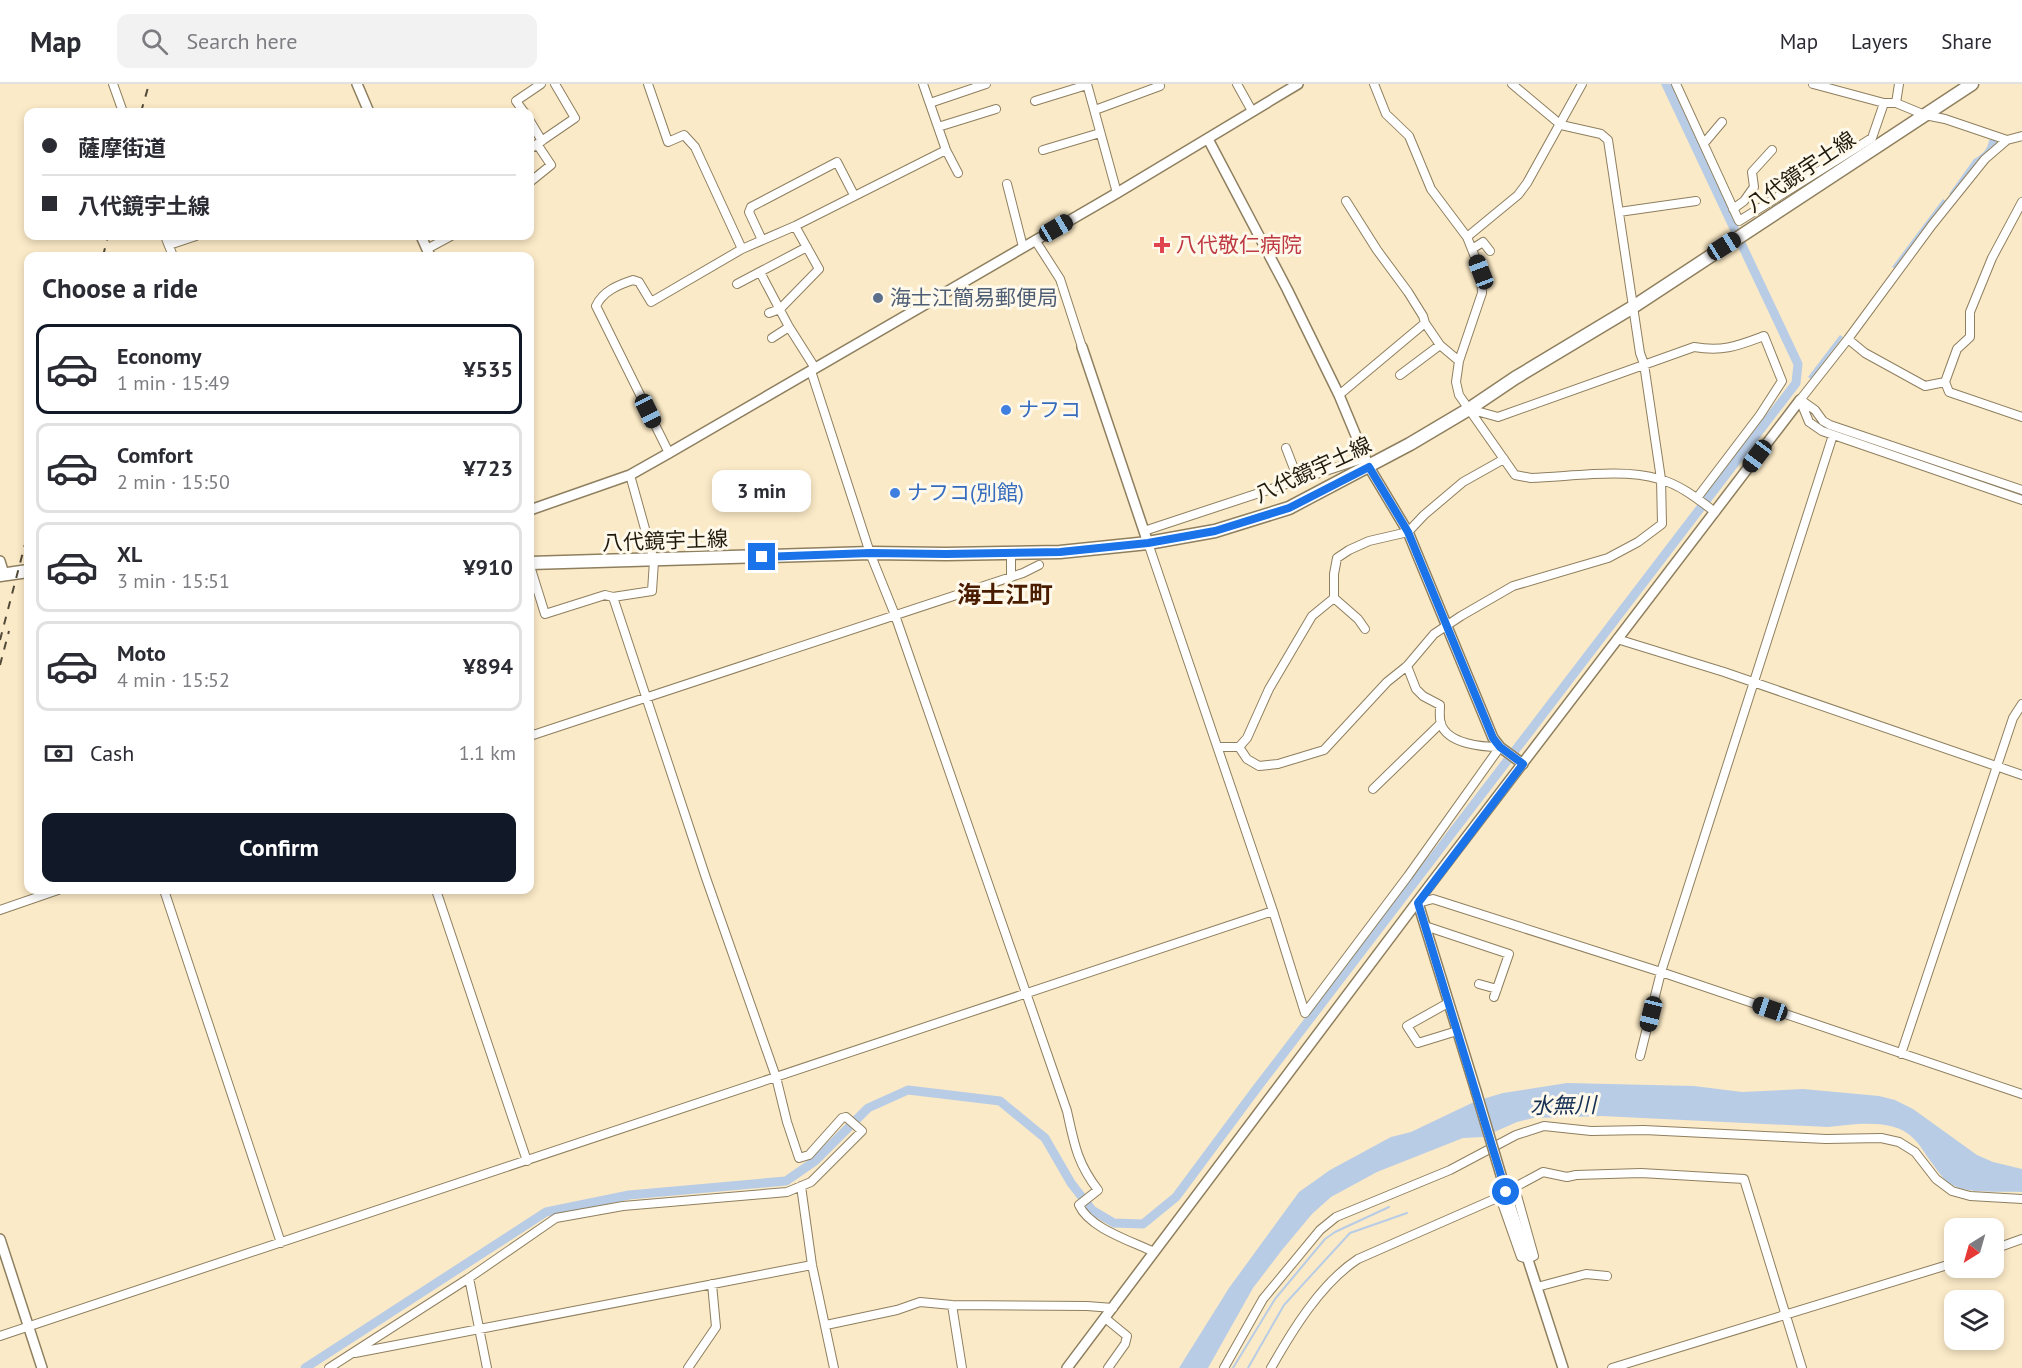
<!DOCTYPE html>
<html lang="en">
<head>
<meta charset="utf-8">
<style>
	body { margin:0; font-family:"PT Sans","Noto Sans JP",sans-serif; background:#f2f2f3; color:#2b2b33; height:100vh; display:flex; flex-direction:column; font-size:22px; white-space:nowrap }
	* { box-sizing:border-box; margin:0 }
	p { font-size:20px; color:#7c7c81 }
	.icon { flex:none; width:33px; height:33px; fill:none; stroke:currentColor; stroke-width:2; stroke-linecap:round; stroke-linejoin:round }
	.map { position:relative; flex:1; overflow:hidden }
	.panel { position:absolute; left:24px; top:168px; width:510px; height:642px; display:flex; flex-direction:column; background:#fff; border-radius:12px; box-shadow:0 3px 9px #0003 }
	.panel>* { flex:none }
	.guide { position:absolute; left:24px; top:24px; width:510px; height:132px; border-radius:12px; box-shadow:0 3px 9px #0003; display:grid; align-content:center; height:132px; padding:0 18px; background:#fff }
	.needle { width:39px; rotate:217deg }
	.buttons { position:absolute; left:1944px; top:1134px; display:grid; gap:12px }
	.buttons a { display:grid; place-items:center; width:60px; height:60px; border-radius:12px; background:#fff; box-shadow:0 3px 9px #0003; font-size:30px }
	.end { position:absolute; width:27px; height:27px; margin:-14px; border:8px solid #1a73e8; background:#fff; box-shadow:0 0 0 3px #fff }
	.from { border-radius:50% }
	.bubble { position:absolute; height:42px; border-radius:12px; background:#fff; box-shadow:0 3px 9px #0003; font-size:20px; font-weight:700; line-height:42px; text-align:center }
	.car { position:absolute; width:18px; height:36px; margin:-18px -9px; border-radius:8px; box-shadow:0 0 4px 2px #0007; background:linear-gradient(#222 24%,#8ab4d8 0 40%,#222 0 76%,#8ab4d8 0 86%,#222 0) }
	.guide b { display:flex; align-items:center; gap:21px; height:57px; font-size:22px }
	.guide b+b { border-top:2px solid #e1e1e2 }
	.guide i { width:15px; height:15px; background:#2b2b33 }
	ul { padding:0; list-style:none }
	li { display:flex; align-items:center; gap:18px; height:90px; margin:0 12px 9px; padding:0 6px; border:3px solid #e1e1e2; border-radius:12px }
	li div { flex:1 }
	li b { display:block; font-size:22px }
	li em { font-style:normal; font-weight:700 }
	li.current { border-color:#111827 }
	li>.icon { width:54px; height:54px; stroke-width:1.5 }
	h2 { padding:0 18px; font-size:27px; line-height:72px }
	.pay { display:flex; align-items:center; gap:15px; height:66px; padding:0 18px; font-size:22px }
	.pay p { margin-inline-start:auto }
	.primary-button { display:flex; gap:12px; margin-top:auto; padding:12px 18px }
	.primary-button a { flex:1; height:69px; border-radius:12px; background:#111827; color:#fff; font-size:24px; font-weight:700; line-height:69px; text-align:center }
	header { display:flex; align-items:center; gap:36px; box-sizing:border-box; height:84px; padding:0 30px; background:#fff; border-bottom:2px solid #e1e1e2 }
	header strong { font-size:28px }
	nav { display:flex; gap:33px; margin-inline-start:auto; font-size:21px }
	.search { width:420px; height:54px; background:#f2f2f3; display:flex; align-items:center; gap:15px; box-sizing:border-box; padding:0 21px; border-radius:12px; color:#7c7c81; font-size:22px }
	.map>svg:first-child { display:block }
	.water { fill:#b8cce6 }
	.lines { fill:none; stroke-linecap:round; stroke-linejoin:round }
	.stream { stroke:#b8cce6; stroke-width:2 }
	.canal { stroke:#b8cce6; stroke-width:9 }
	.minor-casing { stroke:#8e7f5f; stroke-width:10 }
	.tertiary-casing { stroke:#8e7f5f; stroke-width:12 }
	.primary-casing { stroke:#8e7f5f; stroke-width:15 }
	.minor { stroke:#fff; stroke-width:8 }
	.tertiary { stroke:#fff; stroke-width:9 }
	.primary { stroke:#fff; stroke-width:12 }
	.rail { stroke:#524a38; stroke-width:2; stroke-dasharray:8 8; stroke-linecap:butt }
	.tertiary-bridge-casing { stroke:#8e7f5f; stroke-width:12; stroke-linecap:butt }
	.tertiary-bridge { stroke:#fff; stroke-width:9 }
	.route { stroke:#1a73e8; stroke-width:8 }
	.health-dot { fill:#e0444e; stroke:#fff9eb; stroke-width:2 }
	.service-dot { fill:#5c6f8a; stroke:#fff9eb; stroke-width:2 }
	.shop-dot { fill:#3f7fe0; stroke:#fff9eb; stroke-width:2 }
	.labels { text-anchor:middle; stroke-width:6; stroke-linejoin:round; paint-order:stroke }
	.street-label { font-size:21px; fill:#201a0d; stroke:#fff9eb }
	.health-label { font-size:21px; fill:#be3a42; stroke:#fff9eb; text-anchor:start }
	.service-label { font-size:21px; fill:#4e5e75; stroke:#fff9eb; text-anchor:start }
	.shop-label { font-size:21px; fill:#366cbe; stroke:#fff9eb; text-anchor:start }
	.water-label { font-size:22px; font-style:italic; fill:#153054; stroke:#fff9eb }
	.quarter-label { font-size:24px; font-weight:bold; fill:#4a1c00; stroke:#fff9eb }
</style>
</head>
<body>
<header>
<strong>Map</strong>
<div class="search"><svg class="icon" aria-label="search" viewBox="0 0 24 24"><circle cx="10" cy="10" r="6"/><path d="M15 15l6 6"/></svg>Search here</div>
<nav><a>Map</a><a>Layers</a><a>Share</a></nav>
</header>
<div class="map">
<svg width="2022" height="1284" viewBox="0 0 2022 1284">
	<rect width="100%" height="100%" fill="#fbeac7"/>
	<path class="water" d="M1989,56H1996L1997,61L1977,77L1951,111L1949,110L1974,75C1982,71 1988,65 1989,56Z
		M1943,115L1946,117L1895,185L1892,183Z
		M1840,251L1843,253L1811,295L1808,293Z
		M1567,999L1694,1002L1742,1008L1803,1005L1879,1012L1895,1016L1913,1025L1977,1071L1993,1078L2022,1085V1108C2001,1107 1973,1110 1954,1102C1943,1097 1936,1084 1929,1075C1924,1068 1919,1059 1912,1053C1893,1034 1853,1040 1828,1043L1602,1032L1533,1034L1517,1038L1483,1053L1463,1054L1377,1088L1331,1113L1312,1130L1282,1166L1253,1204L1208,1284H1179L1229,1204L1299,1108L1330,1086L1391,1053L1411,1048L1476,1017L1503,1009Z"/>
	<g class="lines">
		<path class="stream" d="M1233,1284L1275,1215L1325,1155L1335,1148L1389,1123
			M1248,1284L1284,1221L1350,1149L1407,1129"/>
		<path class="canal" d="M305,1284L546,1128L629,1111L786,1097L815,1077L868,1024L908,1006L1000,1017L1045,1054L1071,1099L1092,1126L1114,1139L1143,1140L1176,1113L1254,1008L1796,299L1798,280L1666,0"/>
		<defs>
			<path id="minor" d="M113,0L123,28
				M648,0L668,58L684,51L695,63L742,165
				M1087,0L1117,109
				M1237,0L1252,27
				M1374,0L1386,30L1409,52L1431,105L1467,153L1481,188L1482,209L1459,277L1456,298L1459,311L1515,391L1531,394C1569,393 1623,384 1659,395C1679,400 1698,415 1715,428
				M1676,0L1739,137L1872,54L1884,19
				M1813,0L1884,19H1896L1925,31L1945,35L2007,56
				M1035,17L1087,1
				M930,19L986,0
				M1896,19L1899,0
				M1095,26L1160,2
				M524,28L516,17L541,0
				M530,37L542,57
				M938,43L996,25
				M1703,57H1706L1722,38
				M537,60L575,34L555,0
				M530,65L537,60L551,81L530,98
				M946,66L958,89
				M1043,66L1100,49
				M1007,100L1023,163
				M1346,117L1377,166L1408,208L1423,232L1425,239L1440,261L1459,277
				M1733,125L1744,117L1754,103L1752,88L1772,66
				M1619,128L1696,117
				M165,152L173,172
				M1467,153L1518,111L1527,99L1582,0
				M762,156L749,128L751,123L837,78L854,111
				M1035,156L1060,195L1082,263
				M169,161L196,152
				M427,165L451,152
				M1472,165L1483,158L1490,167
				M760,188L789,243L815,284
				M737,200L807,163
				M769,229L780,225L819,185L795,142
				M772,254L789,243
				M1848,255L1865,269L1925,302L1945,298L1949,308L2022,333
				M811,287L870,469L895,531L1067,1027C1074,1059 1077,1079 1098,1106L1079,1121C1089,1144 1131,1157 1154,1168
				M1400,291L1440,261
				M1945,298L1957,265L1970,253V228L1992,174L2022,118
				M1339,311L1425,239
				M1800,316L1848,255L1932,141L1985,75L2007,56L2022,52
				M1800,316L1809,338L1822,347L2022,416
				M1801,316L1815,326L1823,337L1830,341L2022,406
				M1469,325L1498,333L1694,263C1723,268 1737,262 1764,252L1782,297L1760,331L1697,414
				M1286,364L1298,395
				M669,369L596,222C603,207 618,201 633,196L639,198L651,218L742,165L795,142L946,66L923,0
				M1144,447L1365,374
				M1148,459L1273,827L1305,929
				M530,482L545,530L605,511L613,513
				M1011,493V468
				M1334,514L1358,535L1365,545
				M1617,555L1724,588L2022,691
				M1407,582L1416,605L1423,612L1440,621C1440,627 1439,634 1441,640C1448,660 1482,663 1500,663
				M530,652L1023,489L1039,481
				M1218,663H1239
				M1239,663L1247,675L1259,682L1278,680L1324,666L1387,598L1407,582L1434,550L1461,532L1513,502L1608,474L1638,458L1662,440L1661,395L1644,280L1640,269L1608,56L1601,50L1561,41L1512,0
				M1239,663L1247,654L1269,605L1312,532L1334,514V490L1337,474L1349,466L1369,457L1408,448L1424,431L1463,398L1504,375
				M1373,705L1441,639
				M164,806L281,1159
				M436,806L527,1077
				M1418,819L1433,815L1661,888L2022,1010
				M0,826L58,806
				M1425,842L1509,870L1494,913
				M1479,900L1497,905
				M1448,919L1407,942L1418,959L1457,947
				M1305,929L1408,792L1500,663
				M1901,970L2013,634L2022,620
				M1640,972L1661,888L1833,351
				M801,1102L812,1181L834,1284
				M1994,1165L2022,1155
				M469,1194L487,1284
				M1537,1203L1586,1190L1607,1192
				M952,1221L962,1284
				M1105,1234L1127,1252L1125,1260L1108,1284
				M826,1241L897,1226L920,1218L952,1221L1087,1222L1113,1224
				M0,1252L1273,827
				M355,1269L812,1181
				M329,1284L469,1194L556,1134L623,1122L787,1108L811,1098L862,1047L846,1033L842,1034L809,1071L799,1074L787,1038L776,993L706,794L613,513L652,507L654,477L630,391
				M688,1284L716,1243L712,1200
				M1224,1284L1263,1215L1320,1146L1336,1133L1450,1086L1516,1051L1544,1042L1591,1047L1644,1046L1826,1055L1881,1054L1899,1058L1915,1068L1936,1095L1952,1107L1970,1112L2022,1115
				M1271,1284C1292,1247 1321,1199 1358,1175L1497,1114L1501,1116L1521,1173L1528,1175L1534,1172L1516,1108L1517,1102L1543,1088L1567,1093L1576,1091L1641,1089L1744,1095L1802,1284
				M1612,1284L1954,1179"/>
			<path id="tertiary" d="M357,0L369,28
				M1208,55L1287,205L1339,311L1369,383L1408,448L1493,654L1500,663L1523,680
				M421,152L430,172
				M1082,263L1148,459
				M530,426L630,391L669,369L1117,109L1298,0
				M0,477L4,490
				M1418,819L1476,1007
				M1506,1108L1563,1284
				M0,1155L42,1284
				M1067,1284L1426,806L1800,316"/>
			<path id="primary" d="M530,479L870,469L946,470L1060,468L1148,459L1215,447L1289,424L1410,360L1469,325L1515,294L1633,223L1972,0
				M0,491L28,487"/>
		</defs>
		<use href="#minor" class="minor-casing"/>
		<use href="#tertiary" class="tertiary-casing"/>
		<use href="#primary" class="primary-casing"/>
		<use href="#minor" class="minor"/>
		<use href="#tertiary" class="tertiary"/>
		<use href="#primary" class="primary"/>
		<path class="rail" d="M141,28L149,0
			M103,172L108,152
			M0,556L28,449
			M0,581L9,547"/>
		<defs>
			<path id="tertiary-bridge" d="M1476,1007L1506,1108"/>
		</defs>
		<use href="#tertiary-bridge" class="tertiary-bridge-casing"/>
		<use href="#tertiary-bridge" class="tertiary-bridge"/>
	</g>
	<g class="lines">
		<path class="route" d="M762,473L870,469L946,470L1060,468L1148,459L1215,447L1289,424L1369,383L1408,448L1493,654L1500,663L1523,680L1418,819L1506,1108"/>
	</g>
	<path class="health-dot" d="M1159 152h6v6h6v6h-6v6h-6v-6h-6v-6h6z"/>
	<circle class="service-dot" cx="878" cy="214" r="6"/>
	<g class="shop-dot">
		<circle cx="1006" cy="326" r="6"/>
		<circle cx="895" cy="409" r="6"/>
	</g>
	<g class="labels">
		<g class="street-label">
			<text transform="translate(1801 88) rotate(-34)" y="7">八代鏡宇土線</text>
			<text transform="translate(1313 386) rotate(-25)" y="7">八代鏡宇土線</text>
			<text transform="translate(665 457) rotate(-2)" y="7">八代鏡宇土線</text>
		</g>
		<g class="health-label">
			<text x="1176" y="168">八代敬仁病院</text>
		</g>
		<g class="service-label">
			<text x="890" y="221">海士江簡易郵便局</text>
		</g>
		<g class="shop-label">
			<text x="1018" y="333">ナフコ</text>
			<text x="907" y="416">ナフコ(別館)</text>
		</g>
		<g class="water-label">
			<text transform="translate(1563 1021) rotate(-1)" y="8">水無川</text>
		</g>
		<g class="quarter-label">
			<text x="1005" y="519">海士江町</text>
		</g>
	</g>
</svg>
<div class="buttons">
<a><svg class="needle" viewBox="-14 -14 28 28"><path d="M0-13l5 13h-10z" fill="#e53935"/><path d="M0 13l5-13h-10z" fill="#7c7c81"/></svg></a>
<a><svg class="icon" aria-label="layers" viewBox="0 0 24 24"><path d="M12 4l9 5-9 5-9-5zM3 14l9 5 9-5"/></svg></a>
</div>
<i class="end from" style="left:1506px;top:1108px"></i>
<i class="end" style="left:762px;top:473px"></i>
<div class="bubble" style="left:712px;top:386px;width:99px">3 min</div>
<i class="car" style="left:1056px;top:144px;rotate:60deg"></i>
<i class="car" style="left:1724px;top:162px;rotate:58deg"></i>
<i class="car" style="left:1481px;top:188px;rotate:339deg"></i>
<i class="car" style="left:648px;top:327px;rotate:154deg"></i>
<i class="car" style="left:1757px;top:372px;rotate:217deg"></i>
<i class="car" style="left:1770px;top:925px;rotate:289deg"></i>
<i class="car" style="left:1651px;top:930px;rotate:194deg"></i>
<div class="guide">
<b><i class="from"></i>薩摩街道</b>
<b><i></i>八代鏡宇土線</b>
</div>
<section class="panel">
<h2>Choose a ride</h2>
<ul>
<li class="current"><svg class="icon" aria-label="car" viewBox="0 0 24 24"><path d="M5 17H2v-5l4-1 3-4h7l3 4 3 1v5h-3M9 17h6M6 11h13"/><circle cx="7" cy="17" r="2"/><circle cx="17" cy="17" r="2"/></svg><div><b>Economy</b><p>1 min · 15:49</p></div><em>¥535</em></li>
<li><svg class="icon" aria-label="car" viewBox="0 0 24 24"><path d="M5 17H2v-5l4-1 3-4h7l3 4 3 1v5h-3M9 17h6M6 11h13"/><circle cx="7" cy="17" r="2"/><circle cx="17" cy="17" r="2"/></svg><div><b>Comfort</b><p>2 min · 15:50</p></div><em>¥723</em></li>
<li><svg class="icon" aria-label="car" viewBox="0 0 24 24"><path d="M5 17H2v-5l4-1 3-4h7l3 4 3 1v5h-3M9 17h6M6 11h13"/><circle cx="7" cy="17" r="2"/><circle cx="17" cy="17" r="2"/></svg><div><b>XL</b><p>3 min · 15:51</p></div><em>¥910</em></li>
<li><svg class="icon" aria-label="car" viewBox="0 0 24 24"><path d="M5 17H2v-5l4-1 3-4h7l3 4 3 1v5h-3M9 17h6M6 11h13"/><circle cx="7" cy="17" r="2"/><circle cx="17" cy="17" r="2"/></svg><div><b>Moto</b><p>4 min · 15:52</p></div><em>¥894</em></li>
</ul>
<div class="pay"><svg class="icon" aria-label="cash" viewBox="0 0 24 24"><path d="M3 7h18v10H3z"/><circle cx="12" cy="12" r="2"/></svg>Cash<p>1.1 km</p></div>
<div class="primary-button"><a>Confirm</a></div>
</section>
</div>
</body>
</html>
